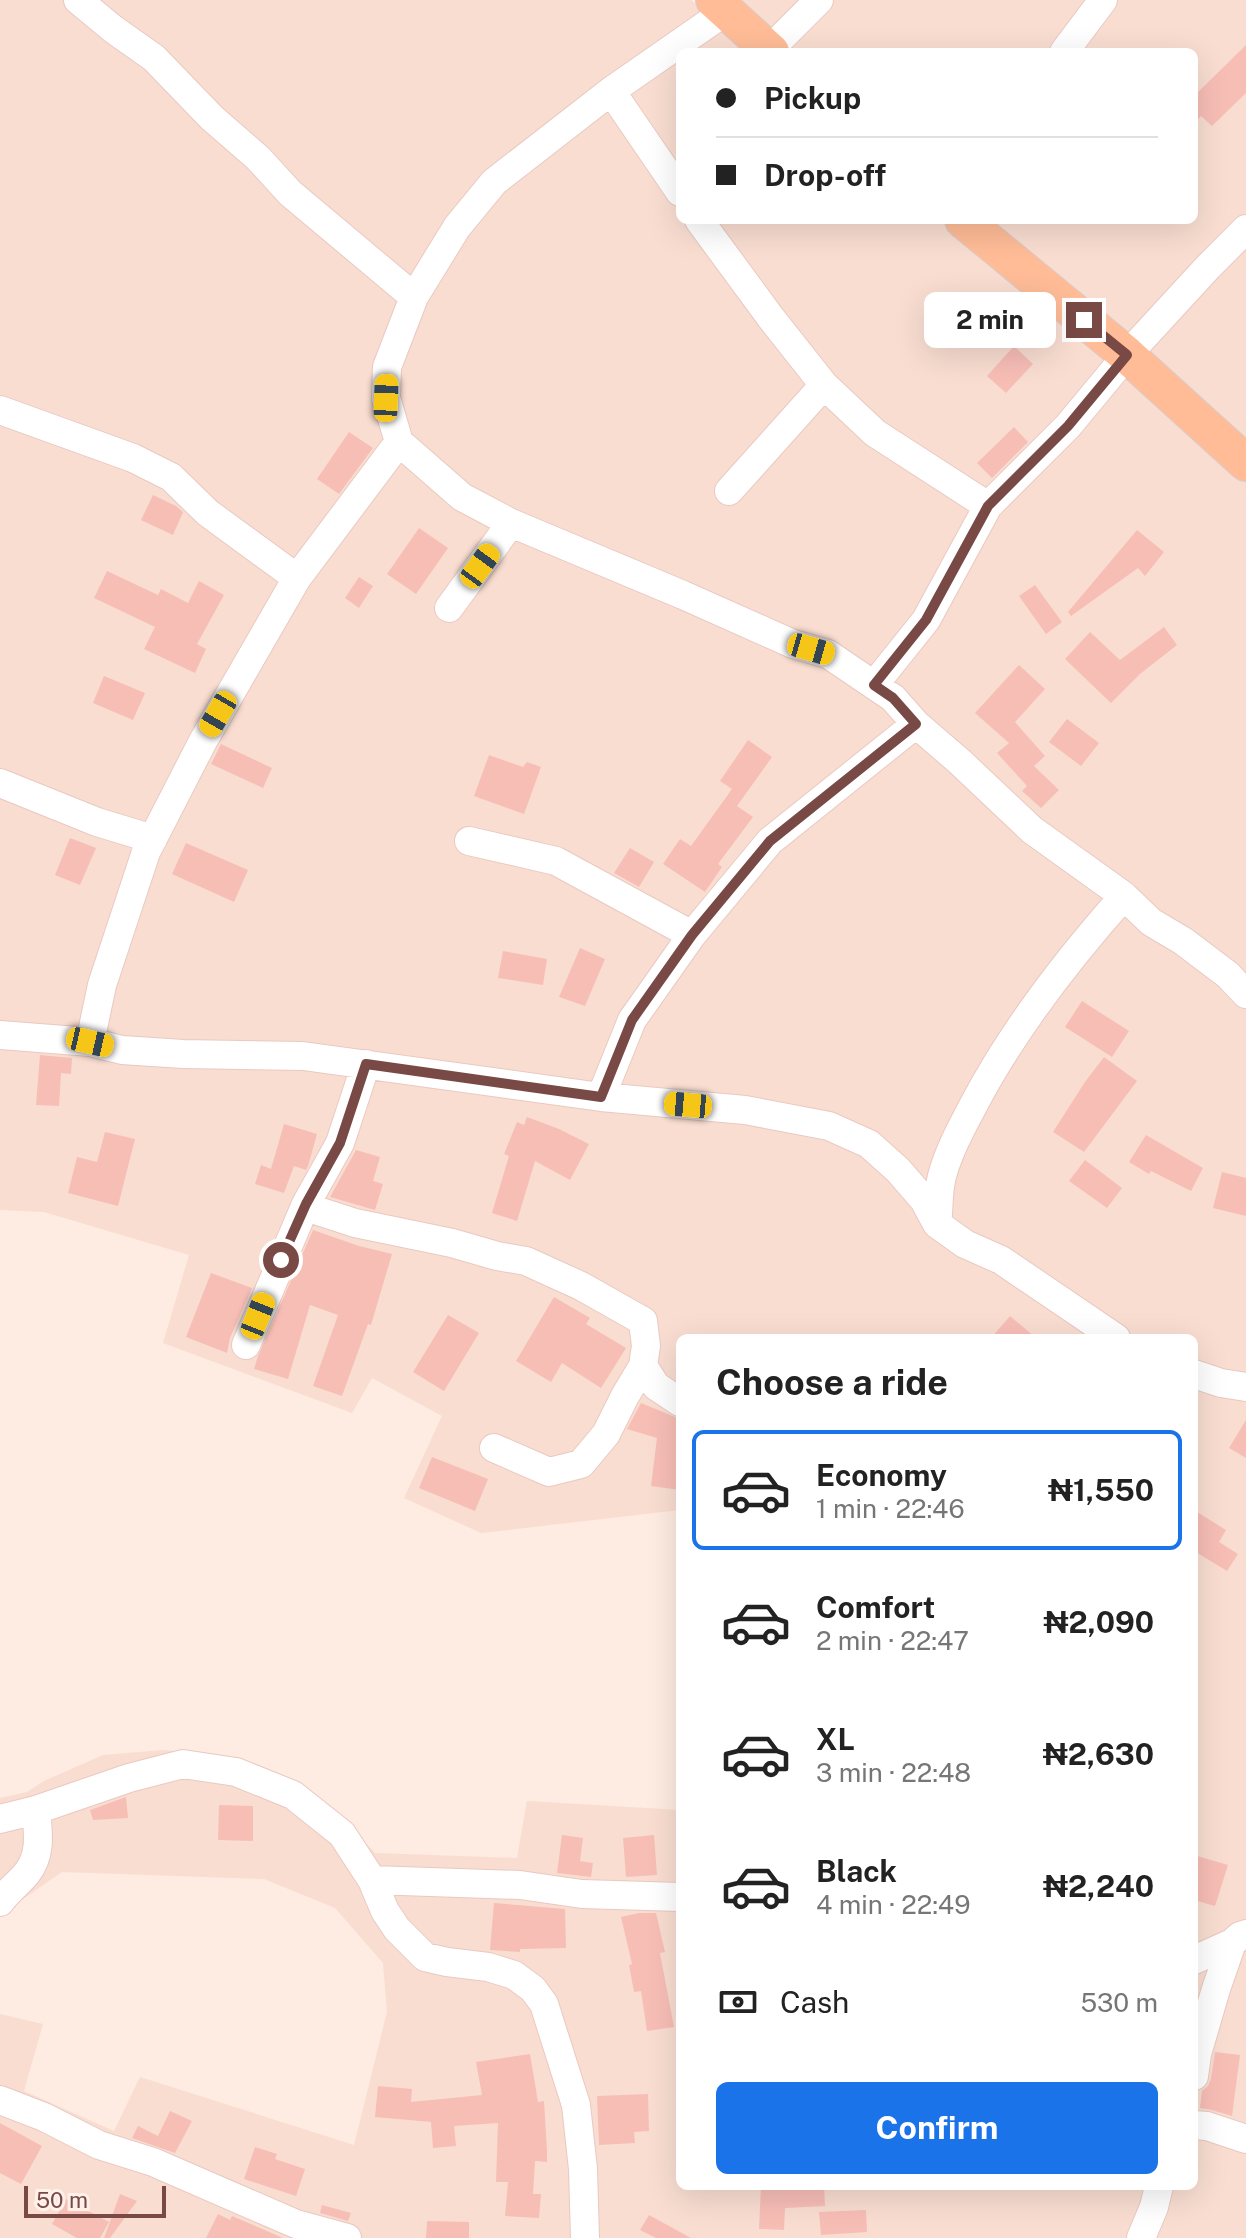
<!DOCTYPE html>
<html lang="en">
<head>
<meta charset="utf-8">
<style>
	body { margin:0; font-family:"Public Sans",sans-serif; background:#f6f6f6; color:#222; height:100vh; display:flex; flex-direction:column; font-size:30px; white-space:nowrap }
	* { box-sizing:border-box; margin:0 }
	p { font-size:26px; color:#767676 }
	.icon { flex:none; width:44px; height:44px; fill:none; stroke:currentColor; stroke-width:2; stroke-linecap:round; stroke-linejoin:round }
	.map { position:relative; flex:1; overflow:hidden }
	.sheet { position:absolute; left:676px; top:1334px; width:522px; height:856px; display:flex; flex-direction:column; background:#fff; border-radius:12px; box-shadow:0 8px 32px #0002 }
	.sheet>* { flex:none }
	.hud { position:absolute; left:676px; top:48px; width:522px; height:176px; border-radius:12px; box-shadow:0 8px 32px #0002; display:grid; align-content:center; height:176px; padding:0 40px; background:#fff }
	.scale { position:absolute; left:24px; bottom:20px; width:142px; box-sizing:border-box; padding-left:8px; border:4px solid #784945; border-top:0; font-size:22px; line-height:28px; white-space:nowrap; color:#784945; -webkit-text-stroke:6px #fff1e9; paint-order:stroke }
	.end { position:absolute; width:36px; height:36px; margin:-18px; border:10px solid #784945; background:#fff; box-shadow:0 0 0 4px #fff }
	.from { border-radius:50% }
	.bubble { position:absolute; height:56px; border-radius:12px; background:#fff; box-shadow:0 8px 32px #0002; font-size:26px; font-weight:700; line-height:56px; text-align:center }
	.car { position:absolute; width:24px; height:48px; margin:-24px -12px; border-radius:10px; box-shadow:0 0 6px 2px #0007; background:linear-gradient(#f5c518 24%,#345 0 40%,#f5c518 0 76%,#345 0 86%,#f5c518 0) }
	.hud b { display:flex; align-items:center; gap:28px; height:76px; font-size:30px }
	.hud b+b { border-top:2px solid #e0e0e0 }
	.hud i { width:20px; height:20px; background:#222 }
	ul { padding:0; list-style:none }
	li { display:flex; align-items:center; gap:24px; height:120px; margin:0 16px 12px; padding:0 24px; border:4px solid transparent; border-radius:12px }
	li div { flex:1 }
	li b { display:block; font-size:30px }
	li em { font-style:normal; font-weight:700 }
	li.on { border-color:#1a73e8 }
	li>.icon { width:72px; height:72px; stroke-width:1.5 }
	h2 { padding:0 40px; font-size:36px; line-height:96px }
	.pay { display:flex; align-items:center; gap:20px; height:88px; padding:0 40px; font-size:30px }
	.pay p { margin-inline-start:auto }
	.primary-button { display:flex; gap:16px; margin-top:auto; padding:16px 40px }
	.primary-button a { flex:1; height:92px; border-radius:12px; background:#1a73e8; color:#fff; font-size:32px; font-weight:700; line-height:92px; text-align:center }
	.map>svg:first-child { display:block }
	.residential { fill:#f9ddd1 }
	.building { fill:#f7beb6 }
	.lines { fill:none; stroke-linecap:round; stroke-linejoin:round }
	.minor-casing { stroke:#e9c9c1; stroke-width:30 }
	.major-casing { stroke:#d9cccb; stroke-width:38 }
	.minor { stroke:#fff; stroke-width:28 }
	.major { stroke:#ffbc97; stroke-width:36 }
	.route { stroke:#784945; stroke-width:10 }
</style>
</head>
<body>
<div class="map">
<svg width="1246" height="2238" viewBox="0 0 1246 2238">
	<rect width="100%" height="100%" fill="#feebe1"/>
	<path class="residential" d="M0,0H691L750,52H680V220H944L1246,481V2238H0V2014L43,2024L24,2091L114,2131L140,2077L354,2145L387,2012L383,1963L335,1908L264,1879L62,1872L10,1908L0,1906V1798L27,1792L44,1781L103,1755L164,1750L239,1758L288,1778L337,1812L375,1853L517,1858L527,1801L680,1810V2186H1194V1338H680V1510L481,1533L404,1498L442,1416L372,1378L352,1413L163,1343L189,1255L44,1212L0,1210Z
		M736,0H1246V446L983,220H1194V52H793Z"/>
	<path class="building" d="M1246,45V93L1212,126L1201,116L1194,123V96Z
		M1014,346L1033,364L1006,393L987,376Z
		M1014,427L1028,442L992,478L977,463Z
		M349,432L373,448L339,494L317,479Z
		M153,495L176,506L183,512L173,535L141,520Z
		M419,528L448,548L416,594L387,574Z
		M1137,530L1164,552L1145,576L1138,568L1071,616L1068,612Z
		M107,571L158,595L161,589L188,603L199,581L224,595L197,644L206,649L195,673L144,649L155,627L94,598Z
		M359,577L373,586L359,608L345,598Z
		M1035,585L1062,622L1046,634L1019,596Z
		M1164,627L1177,645L1140,674L1111,703L1065,659L1090,632L1120,660Z
		M1019,665L1045,689L1015,722L1045,756L1034,766L1059,790L1041,808L1022,791L1027,786L997,753L1009,743L975,713Z
		M104,676L145,693L133,720L93,703Z
		M1067,719L1099,743L1081,766L1049,742Z
		M748,740L772,757L737,806L753,817L718,864L722,867L705,892L663,864L680,839L691,846L732,789L720,781Z
		M221,744L272,768L263,788L211,764Z
		M489,755L523,767L527,762L541,767L524,814L474,796Z
		M70,838L96,848L80,885L55,875Z
		M186,843L248,870L234,902L172,874Z
		M630,848L654,862L639,887L614,873Z
		M580,948L605,959L585,1006L559,997Z
		M503,951L547,959L543,985L498,978Z
		M1082,1001L1129,1031L1112,1057L1065,1027Z
		M40,1055L72,1058L71,1074L61,1073L59,1106L36,1105Z
		M1104,1057L1137,1081L1084,1152L1053,1132L1085,1082Z
		M527,1117L559,1129L589,1144L570,1180L535,1161L517,1221L492,1213L509,1156L504,1154L517,1122L524,1125Z
		M284,1124L317,1134L308,1166L306,1170L294,1166L284,1193L255,1184L261,1165L271,1169Z
		M105,1132L135,1139L118,1206L68,1193L77,1157L97,1162Z
		M1146,1135L1203,1168L1191,1191L1151,1171L1149,1174L1129,1162Z
		M356,1150L380,1157L373,1181L383,1184L375,1210L330,1197Z
		M1085,1160L1122,1188L1107,1208L1069,1181Z
		M1222,1172L1246,1178V1216L1213,1208Z
		M313,1230L359,1246L392,1254L371,1325L368,1324L342,1396L313,1386L338,1315L310,1305L288,1379L254,1369L258,1356Z
		M211,1273L252,1288L230,1338L227,1353L186,1337Z
		M554,1297L590,1318L586,1324L626,1348L601,1388L562,1363L551,1382L516,1361Z
		M448,1315L479,1333L444,1391L413,1372Z
		M1010,1316L1036,1338H991Z
		M641,1403L680,1419V1490L651,1486L657,1438L627,1429Z
		M1246,1420V1458L1229,1448Z
		M432,1457L488,1479L475,1511L419,1488Z
		M1194,1510L1226,1530L1219,1542L1238,1554L1227,1571L1194,1551Z
		M126,1797L128,1818L93,1820L90,1810Z
		M219,1805L253,1806V1841L218,1840Z
		M562,1835L583,1838L580,1861L593,1863L591,1877L557,1873Z
		M654,1835L657,1875L626,1877L623,1838Z
		M1194,1855L1228,1865L1215,1906L1194,1900Z
		M494,1903L565,1909L566,1948L520,1949V1952L490,1950Z
		M639,1913H656L665,1952L660,1953L674,2027L647,2031L641,1991L634,1992L629,1965L632,1964L621,1917Z
		M1215,2052L1240,2055L1232,2116L1212,2110L1200,2108L1202,2091L1208,2086L1211,2079Z
		M530,2054L538,2102L544,2101L547,2151V2162L535,2161L533,2194H541L539,2218L505,2216L508,2182H496L498,2123L454,2126L456,2146L433,2148L431,2122L375,2117L378,2086L412,2089L411,2102L482,2095L476,2062Z
		M648,2094L649,2131L634,2132L635,2143L599,2145L597,2096Z
		M170,2111L192,2121L175,2153L132,2138L138,2126L158,2136Z
		M0,2123L42,2146L21,2184L0,2173Z
		M255,2147L277,2154L275,2159L305,2169L296,2196L244,2179Z
		M761,2186H824L825,2206L785,2208L784,2230L759,2229Z
		M120,2194L137,2201L110,2238H104Z
		M66,2199L109,2222L100,2238H77L52,2224Z
		M322,2205L351,2213L348,2221L320,2213Z
		M866,2210L867,2232L821,2235L819,2212Z
		M218,2214L230,2220L232,2216L283,2238H206Z
		M649,2215L691,2238H656L640,2230Z
		M427,2221L469,2222V2238H426Z"/>
	<g class="lines">
		<defs>
			<path id="minor" d="M78,0L113,29L154,58L212,118L258,158L290,193L414,297
				M726,11L611,91L494,182L457,227L414,297L387,367L386,398L399,442L462,497L511,523L683,595L793,644L828,654L893,698L916,724L959,761L1032,830L1124,896L1151,922L1183,941L1228,975L1246,994
				M769,50L819,0
				M1064,52L1103,0
				M611,91L680,192
				M699,220L771,318L824,385L875,433L988,506L1068,426L1127,355L1208,267L1246,229
				M0,410L133,458L171,477L208,513L297,578
				M729,491L824,385
				M449,608L511,523
				M874,685L926,620L988,506
				M0,783L97,822L153,839
				M469,841L556,861L692,935
				M0,1035L90,1042L122,1050L183,1054L303,1056L601,1097L745,1110L829,1126L869,1144L898,1170L924,1200L937,1224L965,1244L1001,1260L1116,1338
				M90,1042L102,985L146,852L203,741L297,578L399,442
				M601,1097L632,1020L692,935L770,841L916,724
				M306,1204L315,1210L355,1223L452,1243L497,1256L526,1261L581,1286L643,1321L646,1346L643,1366L656,1386L680,1402
				M937,1224C939,1209 938,1191 942,1176C949,1150 962,1127 974,1104C1014,1028 1067,960 1124,896
				M246,1345L306,1204L340,1143L366,1064
				M1194,1374L1221,1383L1246,1387
				M494,1448L549,1472L581,1464L606,1434L625,1396L643,1366
				M0,1819L36,1810L129,1778L183,1764L236,1772L293,1795L342,1834L372,1880L385,1911L397,1929L425,1957L447,1962L488,1967L514,1975L533,1989L544,2004L576,2105L583,2169L585,2238
				M372,1880L520,1885L582,1894L680,1897
				M0,1902C8,1891 18,1884 27,1873C42,1854 38,1832 36,1810
				M1194,1960L1232,1943
				M1194,2076L1197,2054L1216,1989L1232,1943L1240,1936L1246,1934
				M0,2100L44,2117L99,2145L153,2162L296,2224L347,2238
				M1194,2125L1207,2126L1246,2139
				M1141,2238L1154,2207L1159,2186"/>
			<path id="major" d="M714,0L771,52
				M963,220L1127,355L1246,463"/>
		</defs>
		<use href="#minor" class="minor-casing"/>
		<use href="#major" class="major-casing"/>
		<use href="#minor" class="minor"/>
		<use href="#major" class="major"/>
	</g>
	<g class="lines">
		<path class="route" d="M281,1260L306,1204L340,1143L366,1064L601,1097L632,1020L692,935L770,841L916,724L893,698L874,685L926,620L988,506L1068,426L1127,355L1084,320"/>
	</g>
</svg>
<div class="scale">50 m</div>
<i class="end from" style="left:281px;top:1260px"></i>
<i class="end" style="left:1084px;top:320px"></i>
<div class="bubble" style="left:924px;top:292px;width:132px">2 min</div>
<i class="car" style="left:386px;top:398px;rotate:2deg"></i>
<i class="car" style="left:480px;top:566px;rotate:36deg"></i>
<i class="car" style="left:811px;top:649px;rotate:106deg"></i>
<i class="car" style="left:218px;top:714px;rotate:210deg"></i>
<i class="car" style="left:90px;top:1042px;rotate:103deg"></i>
<i class="car" style="left:688px;top:1105px;rotate:275deg"></i>
<i class="car" style="left:258px;top:1316px;rotate:22deg"></i>
<div class="hud">
<b><i class="from"></i>Pickup</b>
<b><i></i>Drop-off</b>
</div>
<section class="sheet">
<h2>Choose a ride</h2>
<ul>
<li class="on"><svg class="icon" aria-label="car" viewBox="0 0 24 24"><path d="M5 17H2v-5l4-1 3-4h7l3 4 3 1v5h-3M9 17h6M6 11h13"/><circle cx="7" cy="17" r="2"/><circle cx="17" cy="17" r="2"/></svg><div><b>Economy</b><p>1 min · 22:46</p></div><em>₦1,550</em></li>
<li><svg class="icon" aria-label="car" viewBox="0 0 24 24"><path d="M5 17H2v-5l4-1 3-4h7l3 4 3 1v5h-3M9 17h6M6 11h13"/><circle cx="7" cy="17" r="2"/><circle cx="17" cy="17" r="2"/></svg><div><b>Comfort</b><p>2 min · 22:47</p></div><em>₦2,090</em></li>
<li><svg class="icon" aria-label="car" viewBox="0 0 24 24"><path d="M5 17H2v-5l4-1 3-4h7l3 4 3 1v5h-3M9 17h6M6 11h13"/><circle cx="7" cy="17" r="2"/><circle cx="17" cy="17" r="2"/></svg><div><b>XL</b><p>3 min · 22:48</p></div><em>₦2,630</em></li>
<li><svg class="icon" aria-label="car" viewBox="0 0 24 24"><path d="M5 17H2v-5l4-1 3-4h7l3 4 3 1v5h-3M9 17h6M6 11h13"/><circle cx="7" cy="17" r="2"/><circle cx="17" cy="17" r="2"/></svg><div><b>Black</b><p>4 min · 22:49</p></div><em>₦2,240</em></li>
</ul>
<div class="pay"><svg class="icon" aria-label="cash" viewBox="0 0 24 24"><path d="M3 7h18v10H3z"/><circle cx="12" cy="12" r="2"/></svg>Cash<p>530 m</p></div>
<div class="primary-button"><a>Confirm</a></div>
</section>
</div>
</body>
</html>
